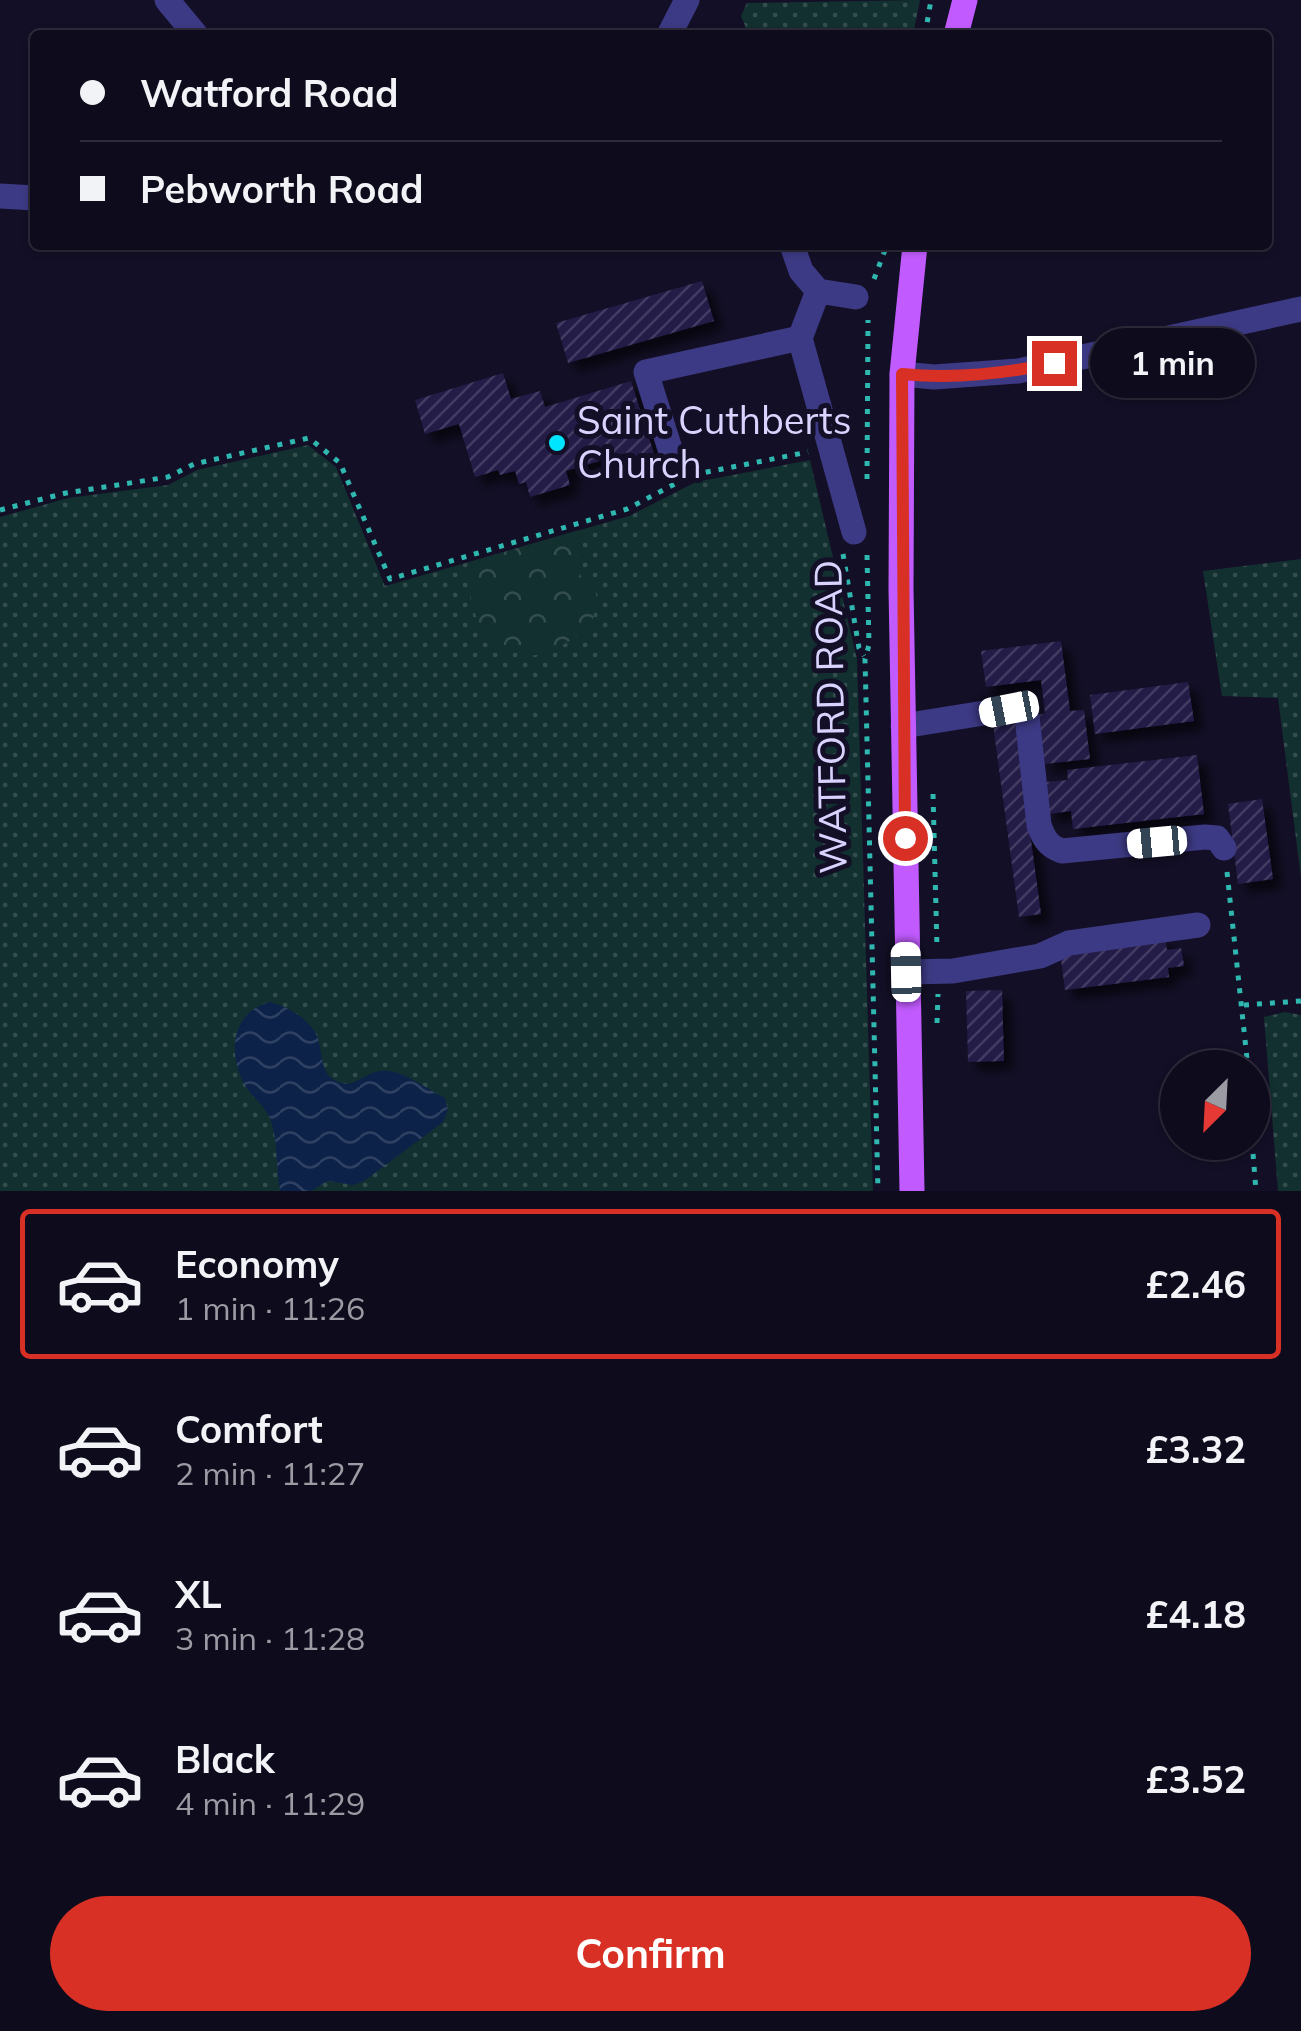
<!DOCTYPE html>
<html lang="en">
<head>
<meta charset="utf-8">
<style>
	body { margin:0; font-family:Mulish,sans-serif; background:#171425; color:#f1f3f6; height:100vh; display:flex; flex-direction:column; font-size:38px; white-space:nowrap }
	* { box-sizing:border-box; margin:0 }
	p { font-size:32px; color:#9b9ba3 }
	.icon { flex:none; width:55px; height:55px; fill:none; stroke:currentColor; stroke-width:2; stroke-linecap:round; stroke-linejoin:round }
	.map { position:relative; height:1191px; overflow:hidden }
	.details { display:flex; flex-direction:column; background:#0e0b1c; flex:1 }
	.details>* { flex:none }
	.hud { position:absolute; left:30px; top:30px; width:1242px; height:220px; border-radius:10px; box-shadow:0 2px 8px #0004,0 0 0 2px #2e2b3b; display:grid; align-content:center; height:220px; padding:0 50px; background:#0e0b1c }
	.needle { width:65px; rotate:204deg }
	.fabs { position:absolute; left:1160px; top:1050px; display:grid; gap:20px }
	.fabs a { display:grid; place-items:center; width:110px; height:110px; border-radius:50%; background:#0e0b1c; box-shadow:0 2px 8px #0004,0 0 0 2px #2e2b3b; font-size:50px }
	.end { position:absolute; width:45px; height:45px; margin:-22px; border:12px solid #d93025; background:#fff; box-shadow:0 0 0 5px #fff }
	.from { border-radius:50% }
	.bubble { position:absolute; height:70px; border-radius:35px; background:#0e0b1c; box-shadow:0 2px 8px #0004,0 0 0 2px #2e2b3b; font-size:32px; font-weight:700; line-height:70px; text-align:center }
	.car { position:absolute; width:30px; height:60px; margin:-30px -15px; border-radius:12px; box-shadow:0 0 8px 2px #0007; background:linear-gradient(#fff 24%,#345 0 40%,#fff 0 76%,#345 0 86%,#fff 0) }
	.hud b { display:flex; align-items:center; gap:35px; height:95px; font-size:38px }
	.hud b+b { border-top:2px solid #2e2b3b }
	.hud i { width:25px; height:25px; background:#f1f3f6 }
	ul { padding:18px 0 0; list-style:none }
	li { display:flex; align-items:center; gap:30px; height:150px; margin:0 20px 15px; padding:0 30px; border:5px solid transparent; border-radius:10px }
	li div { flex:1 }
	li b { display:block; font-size:38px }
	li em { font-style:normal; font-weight:700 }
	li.current { border-color:#d93025 }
	li>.icon { width:90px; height:90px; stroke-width:1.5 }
	.action { display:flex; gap:20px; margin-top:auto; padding:20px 50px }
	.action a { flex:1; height:115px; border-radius:60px; background:#d93025; color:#fff; font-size:40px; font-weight:700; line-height:115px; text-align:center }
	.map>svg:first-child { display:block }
	.grass { fill:url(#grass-dots) }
	.forest { fill:url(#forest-crowns) }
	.water { fill:url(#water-waves) }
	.building { fill:url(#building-hatch); filter:url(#shadow) }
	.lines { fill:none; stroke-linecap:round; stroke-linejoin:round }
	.path { stroke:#2fb8b0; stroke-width:5; stroke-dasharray:5 8; stroke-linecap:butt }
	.minor { stroke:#3d3a85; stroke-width:25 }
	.major { stroke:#c25bff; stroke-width:25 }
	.route { stroke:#d93025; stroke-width:12 }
	.poi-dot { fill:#00e5ff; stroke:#130f26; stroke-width:4 }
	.labels { text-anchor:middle; stroke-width:10; stroke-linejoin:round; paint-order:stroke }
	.poi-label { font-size:38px; fill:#d9d4ff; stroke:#130f26; text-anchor:start }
	.street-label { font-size:38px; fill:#d9d4ff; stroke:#130f26 }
</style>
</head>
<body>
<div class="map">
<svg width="1301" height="1191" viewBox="0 0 1301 1191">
	<defs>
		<pattern id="grass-dots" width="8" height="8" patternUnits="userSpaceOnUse" patternTransform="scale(2.5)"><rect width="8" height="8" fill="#12302f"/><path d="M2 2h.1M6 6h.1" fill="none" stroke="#344d4e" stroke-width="1.8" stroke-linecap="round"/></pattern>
		<pattern id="forest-crowns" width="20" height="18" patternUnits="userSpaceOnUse" patternTransform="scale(2.5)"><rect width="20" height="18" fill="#12302f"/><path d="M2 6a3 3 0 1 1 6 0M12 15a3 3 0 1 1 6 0" fill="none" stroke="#344d4e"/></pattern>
		<pattern id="water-waves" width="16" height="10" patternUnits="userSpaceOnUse" patternTransform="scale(2.5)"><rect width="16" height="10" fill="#0c2248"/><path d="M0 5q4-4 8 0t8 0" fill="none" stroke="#2f4163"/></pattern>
		<pattern id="building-hatch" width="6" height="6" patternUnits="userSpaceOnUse" patternTransform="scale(2.5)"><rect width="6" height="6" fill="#241b47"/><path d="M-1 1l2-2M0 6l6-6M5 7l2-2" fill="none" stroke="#433b63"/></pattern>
		<filter id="shadow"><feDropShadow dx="9" dy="9" stdDeviation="5" flood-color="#0009"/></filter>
	</defs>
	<rect width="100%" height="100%" fill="#130f26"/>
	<path class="grass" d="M920,0L913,35H749L741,16L747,3Z
		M308,445L336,467L385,586L629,516L696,482L810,460L857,659L873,1191H0V517L68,498L168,485L197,470Z
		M1301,559V878L1278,698L1222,696L1203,571Z
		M1285,1012L1301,1015V1191H1278L1264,1017Z"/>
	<path class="forest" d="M579,530L577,555L580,575L594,584L597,600L591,627C572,639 545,661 521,654C510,650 503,646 489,645C476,618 463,591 470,562Z"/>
	<path class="water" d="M270,1002C288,1007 304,1016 315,1032C324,1047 318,1073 336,1081C354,1090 363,1073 380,1071C402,1068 426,1089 445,1098L448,1110L443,1122L364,1181L353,1185L328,1181L311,1191H280C276,1169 278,1142 271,1121C267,1109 256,1100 248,1090C227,1059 229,1012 270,1002Z"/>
	<path class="building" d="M702,281L714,321L568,363L556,323Z
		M503,373L511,399L540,391L545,407L631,381L655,457L633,463L630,452L566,471L570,485L530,497L526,482L519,484L515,471L500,475L498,470L475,477L459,424L425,434L415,400Z
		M1061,641L1070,711L1084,710L1090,759L1044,764L1039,715L1045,713L1041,680L986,687L981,651Z
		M1188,682L1194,721L1095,734L1090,695Z
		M1015,722L1041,914L1019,917L993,725Z
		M1197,755L1204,814L1073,829L1071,811L1048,814L1045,782L1068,780L1067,770Z
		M1262,799L1273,879L1238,884L1228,804Z
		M1165,938L1167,950L1181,948L1184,966L1168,968L1169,977L1065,990L1060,952Z
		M1002,990L1004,1061L968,1062L966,991Z"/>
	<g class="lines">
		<path class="path" d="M925,35L931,0
			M874,279L887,245
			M867,479L868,320
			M0,510L66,493L168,477L194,464L309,438L340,463L390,579L627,509L692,475L808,452
			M843,554L859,648L864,656
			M867,555L869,645L865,659L878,1191
			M933,794L937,948
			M1227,872L1248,1068
			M1244,1005L1301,1001
			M937,1023L938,994
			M1252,1141L1256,1191"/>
		<path class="minor" d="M167,0L196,35
			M669,35L687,0
			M0,196L35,198
			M792,245L801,271L818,291L856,297
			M818,291L800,338L854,532
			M902,374L934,377L1018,371L1301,309
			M670,449L646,372L800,338
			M903,726L1009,709L1021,711L1027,717L1039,825C1044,839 1048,846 1062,851L1205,837L1217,838L1224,848
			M906,972L953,971L1040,956L1069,943L1198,925"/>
		<path class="major" d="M956,35L965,0
			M912,1191L901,589L902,374L915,245"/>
	</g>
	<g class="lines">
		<path class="route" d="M905,838L902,374C953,379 1004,374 1054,363"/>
	</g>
	<circle class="poi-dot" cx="557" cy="443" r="10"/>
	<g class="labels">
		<g class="poi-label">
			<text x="577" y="434">Saint Cuthberts<tspan x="577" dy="44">Church</tspan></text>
		</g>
		<g class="street-label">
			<text transform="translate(831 717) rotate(-91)" y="13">WATFORD ROAD</text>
		</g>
	</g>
</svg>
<div class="fabs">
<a><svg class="needle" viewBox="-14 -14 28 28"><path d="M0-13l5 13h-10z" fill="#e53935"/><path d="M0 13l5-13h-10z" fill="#9b9ba3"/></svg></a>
</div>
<i class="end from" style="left:905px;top:838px"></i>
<i class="end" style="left:1054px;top:363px"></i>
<div class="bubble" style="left:1090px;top:328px;width:165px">1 min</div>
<i class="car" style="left:1009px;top:709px;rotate:259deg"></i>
<i class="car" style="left:1157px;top:842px;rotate:265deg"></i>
<i class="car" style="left:906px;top:972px;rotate:359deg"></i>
<div class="hud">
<b><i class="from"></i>Watford Road</b>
<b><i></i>Pebworth Road</b>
</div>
</div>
<section class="details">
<ul>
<li class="current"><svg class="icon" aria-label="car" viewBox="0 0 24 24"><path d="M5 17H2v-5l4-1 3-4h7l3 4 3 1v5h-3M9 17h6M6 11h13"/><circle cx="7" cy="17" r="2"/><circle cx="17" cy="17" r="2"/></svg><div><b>Economy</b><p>1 min · 11:26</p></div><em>£2.46</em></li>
<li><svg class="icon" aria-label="car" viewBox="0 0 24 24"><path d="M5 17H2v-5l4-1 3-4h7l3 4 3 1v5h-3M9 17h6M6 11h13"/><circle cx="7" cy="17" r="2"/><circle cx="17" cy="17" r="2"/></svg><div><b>Comfort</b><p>2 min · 11:27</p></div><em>£3.32</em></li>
<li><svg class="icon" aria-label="car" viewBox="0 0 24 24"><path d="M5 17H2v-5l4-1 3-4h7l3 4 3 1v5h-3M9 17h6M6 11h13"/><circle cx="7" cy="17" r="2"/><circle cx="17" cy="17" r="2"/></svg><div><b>XL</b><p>3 min · 11:28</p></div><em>£4.18</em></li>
<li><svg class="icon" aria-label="car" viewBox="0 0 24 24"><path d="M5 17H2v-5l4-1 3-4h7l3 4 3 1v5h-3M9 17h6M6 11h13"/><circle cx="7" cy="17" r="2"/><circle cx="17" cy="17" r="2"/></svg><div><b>Black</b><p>4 min · 11:29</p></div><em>£3.52</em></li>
</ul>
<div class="action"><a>Confirm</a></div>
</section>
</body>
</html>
